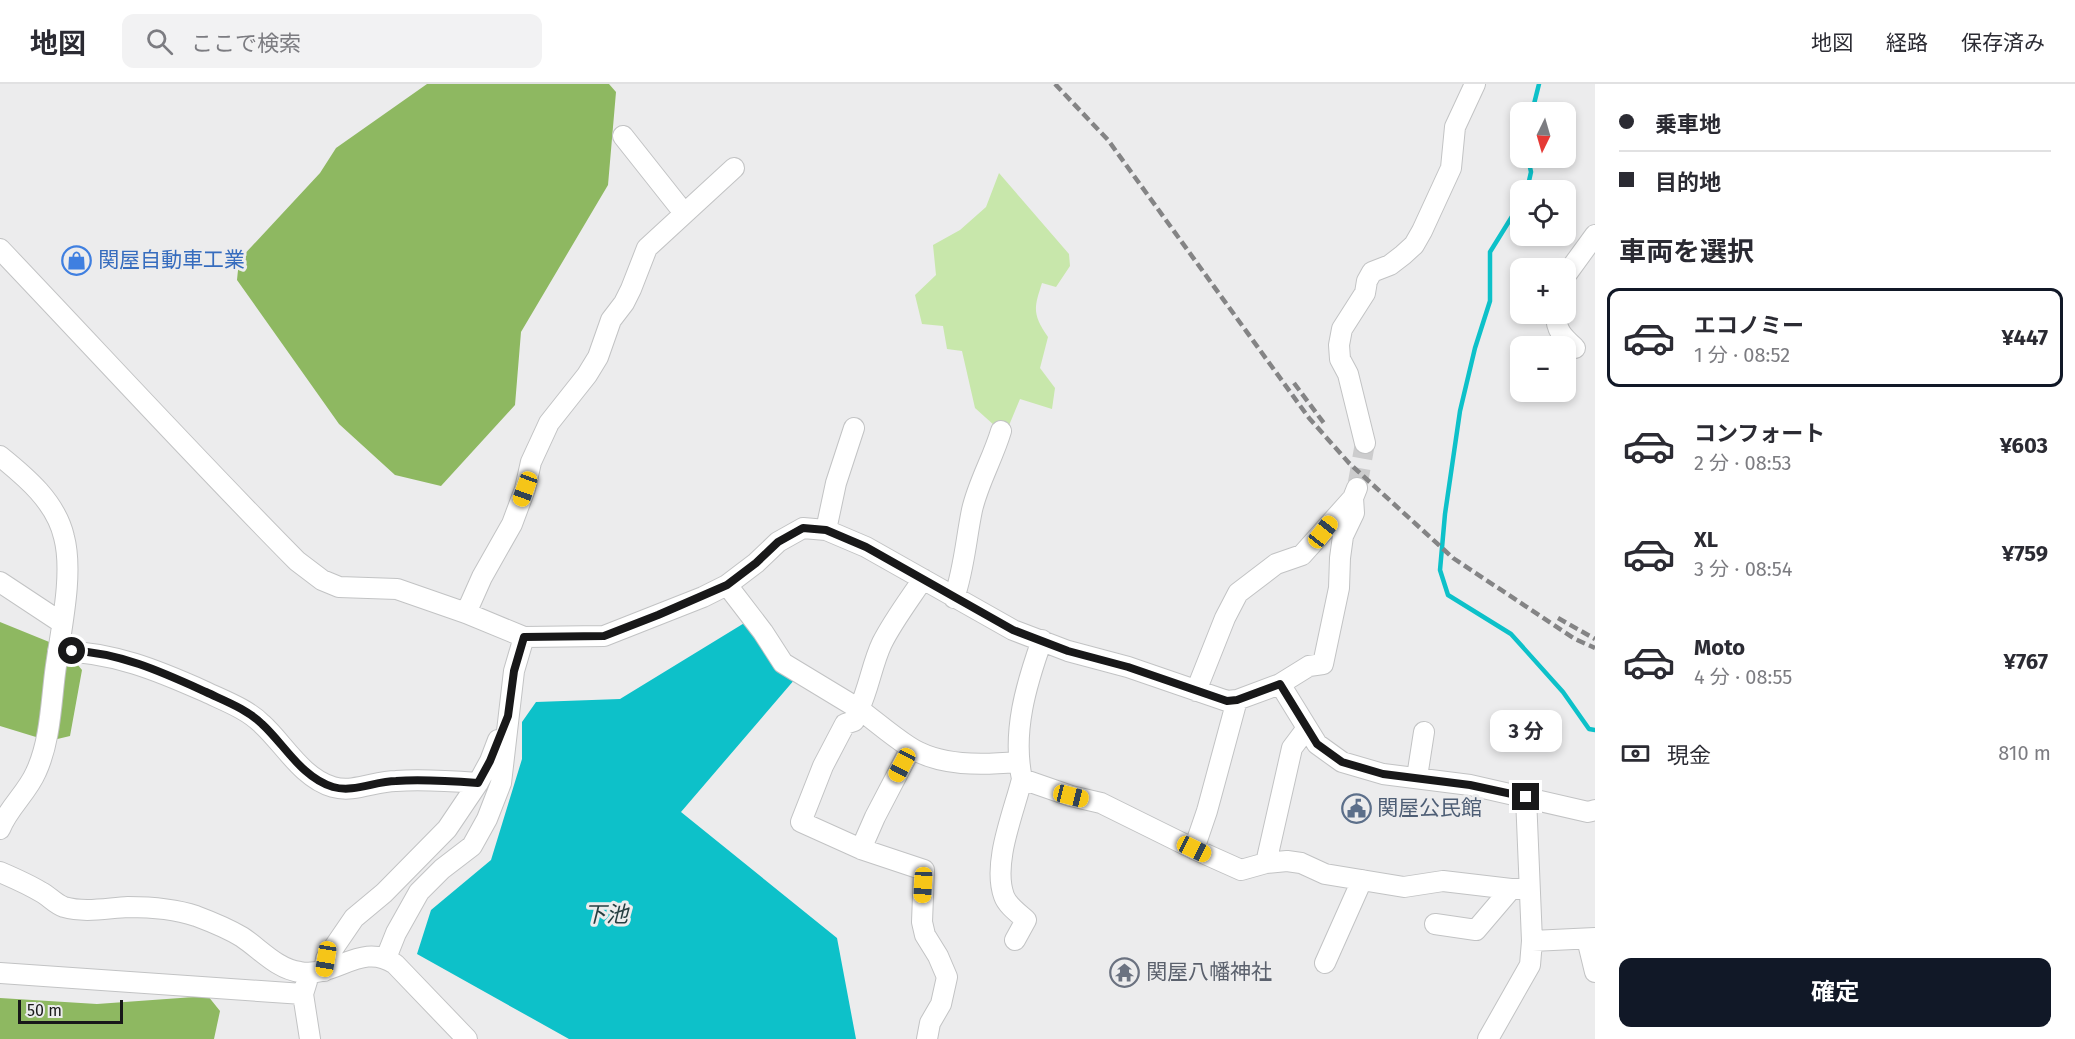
<!DOCTYPE html>
<html lang="ja">
<head>
<meta charset="utf-8">
<style>
	body { margin:0; font-family:"Fira Sans","Noto Sans JP",sans-serif; background:#f2f2f3; color:#2b2b33; height:100vh; display:flex; flex-direction:column; font-size:22px; white-space:nowrap }
	* { box-sizing:border-box; margin:0 }
	p { font-size:20px; color:#7c7c81 }
	.icon { flex:none; width:33px; height:33px; fill:none; stroke:currentColor; stroke-width:2; stroke-linecap:round; stroke-linejoin:round }
	.map { position:relative; flex:1; overflow:hidden }
	.details { display:flex; flex-direction:column; background:#fff; width:480px }
	.details>* { flex:none }
	.top-card { display:grid; align-content:center; height:132px; padding:0 24px; background:#fff }
	.needle { width:39px; rotate:185deg }
	.tools { position:absolute; left:1510px; top:18px; display:grid; gap:12px }
	.tools a { display:grid; place-items:center; width:66px; height:66px; border-radius:12px; background:#fff; box-shadow:0 3px 9px #0003; font-size:30px }
	.scale { position:absolute; left:18px; bottom:15px; width:105px; box-sizing:border-box; padding-left:6px; border:3px solid #181819; border-top:0; font-size:16px; line-height:21px; white-space:nowrap; color:#181819; -webkit-text-stroke:4px #ececed; paint-order:stroke }
	.end { position:absolute; width:27px; height:27px; margin:-14px; border:8px solid #181819; background:#fff; box-shadow:0 0 0 3px #fff }
	.from { border-radius:50% }
	.bubble { position:absolute; height:42px; border-radius:12px; background:#fff; box-shadow:0 3px 9px #0003; font-size:20px; font-weight:700; line-height:42px; text-align:center }
	.car { position:absolute; width:18px; height:36px; margin:-18px -9px; border-radius:8px; box-shadow:0 0 4px 2px #0007; background:linear-gradient(#f5c518 24%,#345 0 40%,#f5c518 0 76%,#345 0 86%,#f5c518 0) }
	.top-card b { display:flex; align-items:center; gap:21px; height:57px; font-size:22px }
	.top-card b+b { border-top:2px solid #e1e1e2 }
	.top-card i { width:15px; height:15px; background:#2b2b33 }
	ul { padding:0; list-style:none }
	li { display:flex; align-items:center; gap:18px; height:99px; margin:0 12px 9px; padding:0 12px; border:3px solid transparent; border-radius:12px }
	li div { flex:1 }
	li b { display:block; font-size:22px }
	li em { font-style:normal; font-weight:700 }
	li.selected { border-color:#111827 }
	li>.icon { width:54px; height:54px; stroke-width:1.5 }
	h2 { padding:0 24px; font-size:27px; line-height:72px }
	.pay { display:flex; align-items:center; gap:15px; height:66px; padding:0 24px; font-size:22px }
	.pay p { margin-inline-start:auto }
	.primary-button { display:flex; gap:12px; margin-top:auto; padding:12px 24px }
	.primary-button a { flex:1; height:69px; border-radius:12px; background:#111827; color:#fff; font-size:24px; font-weight:700; line-height:69px; text-align:center }
	header { display:flex; align-items:center; gap:36px; box-sizing:border-box; height:84px; padding:0 30px; background:#fff; border-bottom:2px solid #e1e1e2 }
	header strong { font-size:28px }
	nav { display:flex; gap:33px; margin-inline-start:auto; font-size:21px }
	.search { width:420px; height:54px; background:#f2f2f3; display:flex; align-items:center; gap:15px; box-sizing:border-box; padding:0 21px; border-radius:12px; color:#7c7c81; font-size:22px }
	main { display:flex; flex:1; min-height:0 }
	.map>svg:first-child { display:block }
	.green { fill:#c8e7ab }
	.forest { fill:#8eb861 }
	.water { fill:#0dc1c9 }
	.lines { fill:none; stroke-linecap:round; stroke-linejoin:round }
	.stream { stroke:#0dc1c9; stroke-width:4.5 }
	.minor-tunnel { stroke:#cccccd; stroke-width:20; stroke-dasharray:20 10; stroke-linecap:butt }
	.minor-casing { stroke:#c2c3c4; stroke-width:22 }
	.minor { stroke:#fff; stroke-width:20 }
	.rail { stroke:#848485; stroke-width:4.5; stroke-dasharray:9 4.5; stroke-linecap:butt }
	.route { stroke:#181819; stroke-width:8 }
	.labels { text-anchor:middle; stroke-width:6; stroke-linejoin:round; paint-order:stroke }
	.shop-label { font-size:21px; fill:#366cbe; stroke:#ececed; text-anchor:start }
	.service-label { font-size:21px; fill:#4e5e75; stroke:#ececed; text-anchor:start }
	.worship-label { font-size:21px; fill:#5b616d; stroke:#ececed; text-anchor:start }
	.water-label { font-size:22px; font-style:italic; fill:#253e40; stroke:#ececed }
</style>
</head>
<body>
<header>
<strong>地図</strong>
<div class="search"><svg class="icon" aria-label="search" viewBox="0 0 24 24"><circle cx="10" cy="10" r="6"/><path d="M15 15l6 6"/></svg>ここで検索</div>
<nav><a>地図</a><a>経路</a><a>保存済み</a></nav>
</header>
<main>
<div class="map">
<svg width="1595" height="955" viewBox="0 0 1595 955">
	<rect width="100%" height="100%" fill="#ececed"/>
	<path class="green" d="M999,89L1069,170L1070,182L1056,203L1042,199C1034,224 1032,230 1048,253L1040,284L1055,304L1052,325L1020,315L1005,351L975,324L962,267L947,265L943,242L922,240L915,211L936,191L933,161L960,146L986,123Z"/>
	<path class="forest" d="M427,0H609L616,8L608,101L521,248L515,321L441,402L395,391L339,340L237,196L239,176L320,89L336,64Z
		M0,538L64,564L82,586L70,652L49,657L0,642Z
		M208,912L220,927L214,955H0V914L97,920Z"/>
	<path class="water" d="M746,538L795,595L681,728L837,854L856,955H569L417,870L431,826L491,776L522,675V638L536,618L620,615Z"/>
	<g class="lines">
		<path class="stream" d="M1532,28L1539,0
			M1527,106L1531,88L1528,74
			M1521,118L1490,168V217L1475,264L1460,327L1445,430L1440,486L1448,511L1511,550L1563,608L1589,645L1595,646"/>
		<path class="minor-tunnel" d="M1357,404L1365,359"/>
		<defs>
			<path id="minor" d="M623,52L684,129
				M0,165C99,269 196,375 297,477L322,496L339,503L397,505L466,529L524,553L604,552L703,513L727,501L756,479L778,458L803,444L826,446L866,463L1013,546L1068,567L1128,583L1227,617L1237,616L1280,600L1317,660L1342,678L1383,690L1470,701L1588,728L1595,726
				M1566,191L1595,151
				M1556,230C1556,247 1563,253 1575,264
				M1365,359L1348,290L1340,275L1339,261L1342,245L1365,209L1367,197L1372,188L1390,181L1403,171L1414,161L1422,147L1451,84L1455,43L1475,0
				M0,372C26,393 56,418 64,453C74,491 60,549 55,589C51,621 50,658 36,688C27,709 8,724 0,745
				M826,446L836,399L854,344
				M923,495C909,516 893,537 882,559C872,580 869,604 859,625C875,637 891,651 908,662C939,683 983,681 1018,678
				M0,498L62,539
				M727,501L763,548L783,579L859,625L854,637L845,640L823,682L801,738L861,765L924,786L922,838L925,851L938,872L947,893L941,920L930,939L927,955
				M954,514C964,486 966,455 972,426C978,399 993,374 1001,347
				M466,529L482,493L512,440L525,405L531,378L549,339L587,291L598,273L611,236L624,219L631,205L647,164L734,84
				M1042,556C1026,601 1012,648 1022,695L1071,712L1101,719L1194,765L1207,727L1237,616
				M58,567C113,568 157,586 206,608C225,617 247,625 262,640C284,660 302,694 333,703C354,709 375,697 396,697C423,695 451,697 478,699
				M1280,600L1309,582L1323,580L1339,504L1340,474L1343,452L1354,429L1353,414
				M1196,607L1225,534L1238,509L1276,480L1302,471L1353,414L1357,404
				M1417,693L1424,648
				M861,765L875,733L911,664
				M1194,765L1241,786L1266,779L1292,664L1307,644
				M1266,779L1287,777L1301,779L1325,790L1404,803L1443,797L1511,805
				M0,788C14,794 28,800 41,808C49,812 55,820 64,823C85,829 107,824 128,823C150,823 175,825 196,832C212,838 227,844 242,853C260,865 277,885 300,888C336,894 361,857 395,880L467,955
				M1435,840L1476,846L1511,805H1521
				M1587,855L1595,888
				M1015,856L1026,836C1018,829 1007,821 1004,812C992,779 1014,728 1022,695
				M1532,857L1595,854
				M386,874L396,849L419,808L442,785L472,762L487,735L501,699L514,587L524,553
				M1325,879L1362,796
				M324,887L326,875L354,834L384,809L447,745L478,699L490,677L498,656
				M0,889L303,910
				M307,897L303,910L310,955
				M1488,955L1530,881L1532,857L1526,713"/>
		</defs>
		<use href="#minor" class="minor-casing"/>
		<use href="#minor" class="minor"/>
		<path class="rail" d="M1055,0L1108,56L1309,334L1349,379L1453,474L1575,555L1595,564
			M1294,299L1326,342
			M1558,534L1595,555"/>
	</g>
	<g class="lines">
		<path class="route" d="M72,567C119,568 164,589 206,608C225,617 247,625 262,640C284,660 302,694 333,703C354,709 375,697 396,697C423,695 451,697 478,699L490,677L508,632L514,587L524,553L604,552L658,531L727,501L756,479L778,458L803,444L826,446L866,463L1013,546L1068,567L1128,583L1227,617L1237,616L1280,600L1317,660L1342,678L1383,690L1470,701L1526,713"/>
	</g>
	<defs>
		<symbol id="shop-ring" viewBox="-11 -11 22 22"><circle r="9.5" fill="#ececed" stroke="#3f7fe0" stroke-width="1.5"/><path d="M-5-2.5h2.3a2.7 3.5 0 0 1 5.4 0H5L5.5 6h-11ZM-1.5-2.5h3a1.5 2.3 0 0 0-3 0Z" fill="#3f7fe0"/></symbol>
		<symbol id="civic-ring" viewBox="-11 -11 22 22"><circle r="9.5" fill="#ececed" stroke="#5c6f8a" stroke-width="1.5"/><path d="M-.6-6.5H3V-4.5H.6V-3L4-1V1h2V6H-6V1h2V-1L-.6-3ZM-1.2 2.5V6h2.4V2.5Z" fill="#5c6f8a"/></symbol>
		<symbol id="temple-ring" viewBox="-11 -11 22 22"><circle r="9.5" fill="#ececed" stroke="#6b7280" stroke-width="1.5"/><path d="M0-6L5-2H3V0L6.5 2.5H4V6H1.5V3h-3V6H-4V2.5H-6.5L-3 0V-2H-5Z" fill="#6b7280"/></symbol>
	</defs>
	<g fill-rule="evenodd">
		<use href="#shop-ring" x="60" y="160" width="33" height="33"/>
		<use href="#civic-ring" x="1340" y="708" width="33" height="33"/>
		<use href="#temple-ring" x="1108" y="872" width="33" height="33"/>
	</g>
	<g class="labels">
		<g class="shop-label">
			<text x="98" y="183">関屋自動車工業</text>
		</g>
		<g class="service-label">
			<text x="1377" y="731">関屋公民館</text>
		</g>
		<g class="worship-label">
			<text x="1146" y="895">関屋八幡神社</text>
		</g>
		<g class="water-label">
			<text x="606" y="838">下池</text>
		</g>
	</g>
</svg>
<div class="tools">
<a><svg class="needle" viewBox="-14 -14 28 28"><path d="M0-13l5 13h-10z" fill="#e53935"/><path d="M0 13l5-13h-10z" fill="#7c7c81"/></svg></a>
<a><svg class="icon" aria-label="locate" viewBox="0 0 24 24"><circle cx="12" cy="12" r="6"/><path d="M12 2v4M12 18v4M2 12h4M18 12h4"/></svg></a>
<a>+</a>
<a>−</a>
</div>
<div class="scale">50 m</div>
<i class="end from" style="left:72px;top:567px"></i>
<i class="end" style="left:1526px;top:713px"></i>
<div class="bubble" style="left:1490px;top:626px;width:72px">3 分</div>
<i class="car" style="left:525px;top:405px;rotate:200deg"></i>
<i class="car" style="left:1323px;top:448px;rotate:38deg"></i>
<i class="car" style="left:902px;top:681px;rotate:208deg"></i>
<i class="car" style="left:1071px;top:712px;rotate:104deg"></i>
<i class="car" style="left:1194px;top:765px;rotate:116deg"></i>
<i class="car" style="left:923px;top:801px;rotate:183deg"></i>
<i class="car" style="left:326px;top:875px;rotate:189deg"></i>
</div>
<section class="details">
<div class="top-card">
<b><i class="from"></i>乗車地</b>
<b><i></i>目的地</b>
</div>
<h2>車両を選択</h2>
<ul>
<li class="selected"><svg class="icon" aria-label="car" viewBox="0 0 24 24"><path d="M5 17H2v-5l4-1 3-4h7l3 4 3 1v5h-3M9 17h6M6 11h13"/><circle cx="7" cy="17" r="2"/><circle cx="17" cy="17" r="2"/></svg><div><b>エコノミー</b><p>1 分 · 08:52</p></div><em>¥447</em></li>
<li><svg class="icon" aria-label="car" viewBox="0 0 24 24"><path d="M5 17H2v-5l4-1 3-4h7l3 4 3 1v5h-3M9 17h6M6 11h13"/><circle cx="7" cy="17" r="2"/><circle cx="17" cy="17" r="2"/></svg><div><b>コンフォート</b><p>2 分 · 08:53</p></div><em>¥603</em></li>
<li><svg class="icon" aria-label="car" viewBox="0 0 24 24"><path d="M5 17H2v-5l4-1 3-4h7l3 4 3 1v5h-3M9 17h6M6 11h13"/><circle cx="7" cy="17" r="2"/><circle cx="17" cy="17" r="2"/></svg><div><b>XL</b><p>3 分 · 08:54</p></div><em>¥759</em></li>
<li><svg class="icon" aria-label="car" viewBox="0 0 24 24"><path d="M5 17H2v-5l4-1 3-4h7l3 4 3 1v5h-3M9 17h6M6 11h13"/><circle cx="7" cy="17" r="2"/><circle cx="17" cy="17" r="2"/></svg><div><b>Moto</b><p>4 分 · 08:55</p></div><em>¥767</em></li>
</ul>
<div class="pay"><svg class="icon" aria-label="cash" viewBox="0 0 24 24"><path d="M3 7h18v10H3z"/><circle cx="12" cy="12" r="2"/></svg>現金<p>810 m</p></div>
<div class="primary-button"><a>確定</a></div>
</section>
</main>
</body>
</html>
